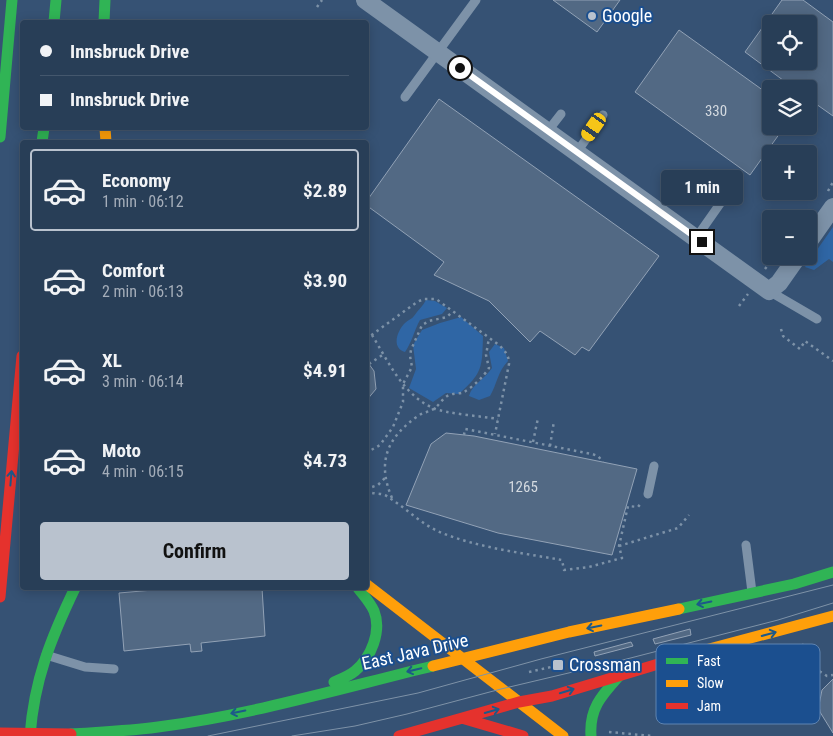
<!DOCTYPE html>
<html lang="en">
<head>
<meta charset="utf-8">
<style>
	body { margin:0; font-family:"Roboto Condensed",sans-serif; background:#344961; color:#f1f3f6; height:100vh; display:flex; flex-direction:column; font-size:19px; white-space:nowrap }
	* { box-sizing:border-box; margin:0 }
	p { font-size:16px; color:#a5aeba }
	.icon { flex:none; width:28px; height:28px; fill:none; stroke:currentColor; stroke-width:2; stroke-linecap:round; stroke-linejoin:round }
	.map { position:relative; flex:1; overflow:hidden }
	.details { position:absolute; left:20px; top:140px; width:349px; height:450px; display:flex; flex-direction:column; background:#283e57; border-radius:5px; box-shadow:0 2px 12px #0003,0 0 0 1px #44576d }
	.details>* { flex:none }
	.banner { position:absolute; left:20px; top:20px; width:349px; height:110px; border-radius:5px; box-shadow:0 2px 12px #0003,0 0 0 1px #44576d; display:grid; align-content:center; height:110px; padding:0 20px; background:#283e57 }
	.fabs { position:absolute; left:762px; top:15px; display:grid; gap:10px }
	.fabs a { display:grid; place-items:center; width:55px; height:55px; border-radius:5px; background:#283e57; box-shadow:0 2px 12px #0003,0 0 0 1px #44576d; font-size:25px }
	.end { position:absolute; width:22px; height:22px; margin:-11px; border:6px solid #fff; background:#111; box-shadow:0 0 0 2px #111 }
	.from { border-radius:50% }
	.bubble { position:absolute; height:35px; border-radius:5px; background:#283e57; box-shadow:0 2px 12px #0003,0 0 0 1px #44576d; font-size:16px; font-weight:700; line-height:35px; text-align:center }
	.car { position:absolute; width:15px; height:30px; margin:-15px -8px; border-radius:6px; box-shadow:0 0 4px 1px #0007; background:linear-gradient(#f5c518 24%,#345 0 40%,#f5c518 0 76%,#345 0 86%,#f5c518 0) }
	.banner b { display:flex; align-items:center; gap:18px; height:48px; font-size:19px }
	.banner b+b { border-top:1px solid #44576d }
	.banner i { width:12px; height:12px; background:#f1f3f6 }
	ul { padding:9px 0 0; list-style:none }
	li { display:flex; align-items:center; gap:15px; height:82px; margin:0 10px 8px; padding:0 10px; border:2px solid transparent; border-radius:5px }
	li div { flex:1 }
	li b { display:block; font-size:19px }
	li em { font-style:normal; font-weight:700 }
	li.active { border-color:#b9c2ce }
	li>.icon { width:45px; height:45px; stroke-width:1.5 }
	.cta { display:flex; gap:10px; margin-top:auto; padding:10px 20px }
	.cta a { flex:1; height:58px; border-radius:5px; background:#b9c2ce; color:#111; font-size:20px; font-weight:700; line-height:58px; text-align:center }
	.map>svg:first-child { display:block }
	.green { fill:#2f66a5 }
	.building { fill:#526984; stroke:#92a2b6; fill-rule:evenodd }
	.lines { fill:none; stroke-linecap:round; stroke-linejoin:round }
	.path { stroke:#7d92a8; stroke-width:2.5; stroke-dasharray:2.5 4; stroke-linecap:butt }
	.lane { stroke:#7d92a8; stroke-width:9 }
	.street { stroke:#7d92a8; stroke-width:18 }
	.fast { stroke:#30b455; stroke-width:11 }
	.slow { stroke:#ff9f0a; stroke-width:11 }
	.jam { stroke:#e5322d; stroke-width:11 }
	.tram { stroke:#7e92a7; stroke-width:1 }
	.jam-bridge { stroke:#e5322d; stroke-width:11 }
	.oneway { stroke:#1d5989 }
	.route { stroke:#fff; stroke-width:6 }
	.poi-dot { fill:#b9c2ce; stroke:#1b4f8f; stroke-width:2 }
	.labels { text-anchor:middle; stroke-width:4; stroke-linejoin:round; paint-order:stroke }
	.number-label { font-size:15px; fill:#d4dae0 }
	.poi-label { font-size:18px; fill:#fff; stroke:#1b4f8f; text-anchor:start }
	.street-label { font-size:18px; fill:#fff; stroke:#1b4f8f }
	.key { fill:#1b4f8f; stroke:#5f84b1; stroke-width:1 }
	.key-label { font-size:14px; fill:#fff }
</style>
</head>
<body>
<div class="map">
<svg width="833" height="736" viewBox="0 0 833 736">
	<rect width="100%" height="100%" fill="#365274"/>
	<path class="green" d="M833,227V262L829,259L814,270L805,267Z
		M426,300L435,301L447,308L442,314L420,320C414,331 412,342 405,352C391,348 397,331 405,323C408,320 412,319 414,316C418,310 423,306 426,300Z
		M461,317L483,336C482,368 483,372 459,394L446,393L433,402L409,388L416,369L413,345L422,330L440,323Z
		M495,344L504,348L508,361C498,371 497,384 490,396L479,400L469,396C472,384 485,379 492,368L489,352Z"/>
	<path class="building" d="M553,0H620L597,32Z
		M782,0H803L833,22V116L809,99V89H795L745,52ZM771,24H809V61H771Z
		M679,30L771,96V126H785L750,175L635,92Z
		M439,99L659,256L589,351L582,347L575,355L540,331L530,342L489,301L434,275L444,262L366,205V202Z
		M366,360L374,371L376,389L366,401Z
		M446,433L474,436L637,469L612,555L498,533L406,505L431,444Z
		M176,588H262L265,636L201,643L202,651L191,652L190,644L124,651L119,593Z
		M690,629L691,635L655,644L653,639Z
		M631,642L633,646L595,656L594,652Z
		M833,679V733L820,712L819,705L822,690Z"/>
	<g class="lines">
		<path class="path" d="M317,7L322,0
			M828,191L833,182
			M765,269L775,256
			M739,306L748,294
			M781,329L783,336L800,349L805,341L833,361
			M372,335C388,361 403,395 433,408C447,414 481,416 498,419
			M366,339L417,302L424,299H436L499,345C505,351 509,355 509,364L495,434
			M369,364L384,354
			M464,435L465,429L592,454L598,456L603,462
			M533,442L538,418
			M550,446L554,421
			M366,453L380,445L393,427L403,402V384L412,367L410,356L411,350L422,325L429,321L447,317L452,312
			M366,489L378,485L385,478
			M366,491C373,495 382,492 388,497C406,508 422,525 442,533C480,548 522,553 562,560L564,570L589,567L622,558L619,546L628,506L638,507L642,502
			M392,498C377,463 386,438 418,416C423,412 430,412 435,408C440,404 443,398 449,395C454,393 460,394 464,392C473,387 484,376 489,368L486,355L489,338
			M619,546L678,528L689,515
			M802,644L819,671L827,676L833,675
			M529,672L551,667
			M609,732L652,736"/>
		<path class="lane" d="M405,97L476,0
			M547,132L561,114
			M577,152L603,115
			M696,238L729,191
			M769,291L817,319
			M648,494L654,466
			M746,545L752,592
			M46,655L85,667L114,669"/>
		<path class="street" d="M365,0L769,291L779,283L798,256
			M809,241L833,207"/>
		<path class="fast" d="M54,22L56,0
			M104,22L105,0
			M0,137L12,0
			M42,142L44,128
			M679,609L794,584L833,572
			M334,682C341,679 349,676 355,671C371,658 382,631 374,611C370,602 363,595 358,588
			M71,734C100,732 129,731 158,727C251,715 342,688 433,666
			M30,736C34,680 51,638 75,588
			M591,736C589,708 602,695 620,675"/>
		<path class="slow" d="M105,128L106,142
			M366,584L563,736
			M698,652L833,616
			M433,666L569,632L679,609"/>
		<path class="jam" d="M0,597L22,356
			M465,719L523,736
			M399,736L519,702L552,696L698,652"/>
		<path class="tram" d="M208,736L418,693L541,659L833,585
			M292,736L355,726L407,714L501,689L615,662L778,620L833,603"/>
		<path class="jam-bridge" d="M0,733L71,734"/>
	</g>
	<defs><path id="oneway-shaft" d="M-6 0H5M1.5-3L5.5 0L1.5 3" fill="none" stroke-width="1.6" stroke-linecap="round" stroke-linejoin="round" transform="scale(1.25)"/></defs>
	<g class="oneway">
		<use href="#oneway-shaft" transform="translate(11 478) rotate(-85)"/>
		<use href="#oneway-shaft" transform="translate(704 603) rotate(168)"/>
		<use href="#oneway-shaft" transform="translate(594 627) rotate(168)"/>
		<use href="#oneway-shaft" transform="translate(769 634) rotate(-15)"/>
		<use href="#oneway-shaft" transform="translate(414 670) rotate(167)"/>
		<use href="#oneway-shaft" transform="translate(567 691) rotate(-17)"/>
		<use href="#oneway-shaft" transform="translate(492 711) rotate(-16)"/>
		<use href="#oneway-shaft" transform="translate(238 712) rotate(168)"/>
	</g>
	<g class="lines">
		<path class="route" d="M460,68L702,242"/>
	</g>
	<g class="poi-dot">
		<circle cx="592" cy="16" r="5"/>
		<rect x="552" y="659" width="12" height="12" rx="2.5"/>
	</g>
	<g class="labels">
		<g class="number-label">
			<text x="716" y="116">330</text>
			<text x="523" y="492">1265</text>
		</g>
		<g class="poi-label">
			<text x="602" y="22">Google</text>
			<text x="569" y="671">Crossman</text>
		</g>
		<g class="street-label">
			<text transform="translate(415 652) rotate(-13)" y="6">East Java Drive</text>
		</g>
	</g>
	<rect x="656" y="644" width="164" height="80" rx="8" class="key"/>
	<rect x="666" y="658" width="22" height="6" fill="#30b455"/>
	<rect x="666" y="680" width="22" height="7" fill="#ff9f0a"/>
	<rect x="666" y="703" width="22" height="6" fill="#e5322d"/>
	<g class="key-label">
		<text x="697" y="666">Fast</text>
		<text x="697" y="688">Slow</text>
		<text x="697" y="711">Jam</text>
	</g>
</svg>
<div class="fabs">
<a><svg class="icon" aria-label="locate" viewBox="0 0 24 24"><circle cx="12" cy="12" r="6"/><path d="M12 2v4M12 18v4M2 12h4M18 12h4"/></svg></a>
<a><svg class="icon" aria-label="layers" viewBox="0 0 24 24"><path d="M12 4l9 5-9 5-9-5zM3 14l9 5 9-5"/></svg></a>
<a>+</a>
<a>−</a>
</div>
<i class="end from" style="left:460px;top:68px"></i>
<i class="end" style="left:702px;top:242px"></i>
<div class="bubble" style="left:661px;top:170px;width:82px">1 min</div>
<i class="car" style="left:594px;top:127px;rotate:215deg"></i>
<div class="banner">
<b><i class="from"></i>Innsbruck Drive</b>
<b><i></i>Innsbruck Drive</b>
</div>
<section class="details">
<ul>
<li class="active"><svg class="icon" aria-label="car" viewBox="0 0 24 24"><path d="M5 17H2v-5l4-1 3-4h7l3 4 3 1v5h-3M9 17h6M6 11h13"/><circle cx="7" cy="17" r="2"/><circle cx="17" cy="17" r="2"/></svg><div><b>Economy</b><p>1 min · 06:12</p></div><em>$2.89</em></li>
<li><svg class="icon" aria-label="car" viewBox="0 0 24 24"><path d="M5 17H2v-5l4-1 3-4h7l3 4 3 1v5h-3M9 17h6M6 11h13"/><circle cx="7" cy="17" r="2"/><circle cx="17" cy="17" r="2"/></svg><div><b>Comfort</b><p>2 min · 06:13</p></div><em>$3.90</em></li>
<li><svg class="icon" aria-label="car" viewBox="0 0 24 24"><path d="M5 17H2v-5l4-1 3-4h7l3 4 3 1v5h-3M9 17h6M6 11h13"/><circle cx="7" cy="17" r="2"/><circle cx="17" cy="17" r="2"/></svg><div><b>XL</b><p>3 min · 06:14</p></div><em>$4.91</em></li>
<li><svg class="icon" aria-label="car" viewBox="0 0 24 24"><path d="M5 17H2v-5l4-1 3-4h7l3 4 3 1v5h-3M9 17h6M6 11h13"/><circle cx="7" cy="17" r="2"/><circle cx="17" cy="17" r="2"/></svg><div><b>Moto</b><p>4 min · 06:15</p></div><em>$4.73</em></li>
</ul>
<div class="cta"><a>Confirm</a></div>
</section>
</div>
</body>
</html>
